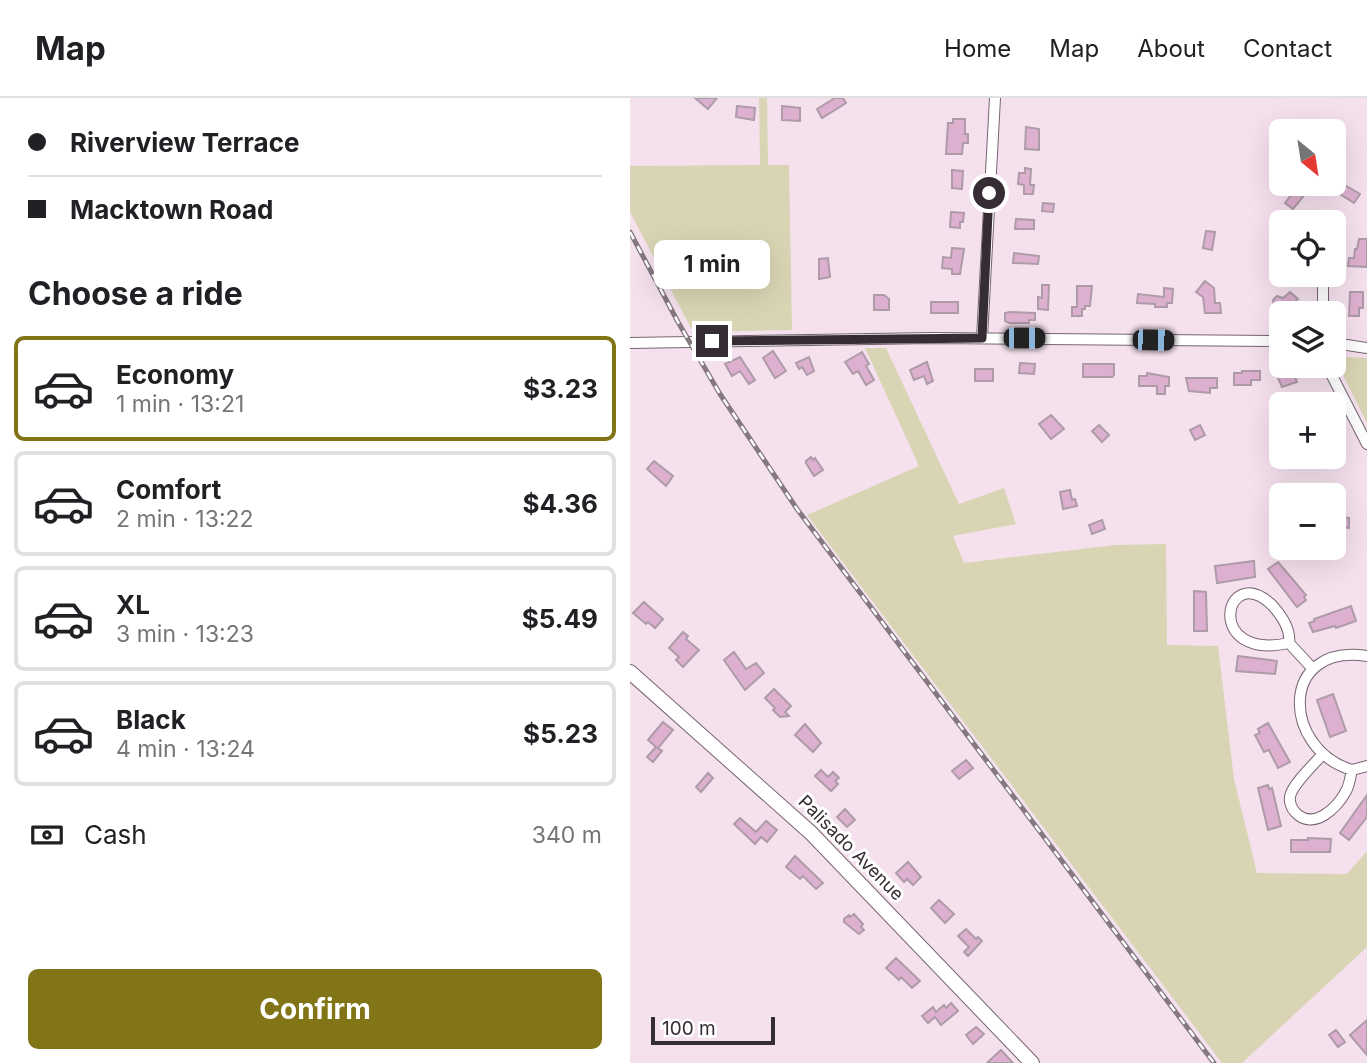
<!DOCTYPE html>
<html lang="en">
<head>
<meta charset="utf-8">
<style>
	body { margin:0; font-family:Inter,sans-serif; background:#f6f6f6; color:#202124; height:100vh; display:flex; flex-direction:column; font-size:26px; white-space:nowrap }
	* { box-sizing:border-box; margin:0 }
	p { font-size:23px; color:#757577 }
	.icon { flex:none; width:38px; height:38px; fill:none; stroke:currentColor; stroke-width:2; stroke-linecap:round; stroke-linejoin:round }
	.map { position:relative; flex:1; overflow:hidden }
	.sheet { display:flex; flex-direction:column; background:#fff; width:630px }
	.sheet>* { flex:none }
	.banner { display:grid; align-content:center; height:154px; padding:0 28px; background:#fff }
	.needle { width:46px; rotate:150deg }
	.buttons { position:absolute; left:639px; top:21px; display:grid; gap:14px }
	.buttons a { display:grid; place-items:center; width:77px; height:77px; border-radius:10px; background:#fff; box-shadow:0 7px 28px #0002; font-size:35px }
	.scale { position:absolute; left:21px; bottom:18px; width:124px; box-sizing:border-box; padding-left:7px; border:4px solid #352d33; border-top:0; font-size:19px; line-height:24px; white-space:nowrap; color:#352d33; -webkit-text-stroke:5px #fff; paint-order:stroke }
	.end { position:absolute; width:32px; height:32px; margin:-16px; border:9px solid #352d33; background:#fff; box-shadow:0 0 0 4px #fff }
	.from { border-radius:50% }
	.bubble { position:absolute; height:49px; border-radius:10px; background:#fff; box-shadow:0 7px 28px #0002; font-size:23px; font-weight:700; line-height:49px; text-align:center }
	.car { position:absolute; width:21px; height:42px; margin:-21px -10px; border-radius:9px; box-shadow:0 0 5px 2px #0007; background:linear-gradient(#222 24%,#8ab4d8 0 40%,#222 0 76%,#8ab4d8 0 86%,#222 0) }
	.banner b { display:flex; align-items:center; gap:24px; height:66px; font-size:26px }
	.banner b+b { border-top:2px solid #e0e0e0 }
	.banner i { width:18px; height:18px; background:#202124 }
	ul { padding:0; list-style:none }
	li { display:flex; align-items:center; gap:21px; height:105px; margin:0 14px 10px; padding:0 14px; border:4px solid #e0e0e0; border-radius:10px }
	li div { flex:1 }
	li b { display:block; font-size:26px }
	li em { font-style:normal; font-weight:700 }
	li.current { border-color:#817517 }
	li>.icon { width:63px; height:63px; stroke-width:1.5 }
	h2 { padding:0 28px; font-size:32px; line-height:84px }
	.pay { display:flex; align-items:center; gap:18px; height:77px; padding:0 28px; font-size:26px }
	.pay p { margin-inline-start:auto }
	.action { display:flex; gap:14px; margin-top:auto; padding:14px 28px }
	.action a { flex:1; height:80px; border-radius:10px; background:#817517; color:#fff; font-size:28px; font-weight:700; line-height:80px; text-align:center }
	header { display:flex; align-items:center; gap:42px; box-sizing:border-box; height:98px; padding:0 35px; background:#fff; border-bottom:2px solid #e0e0e0 }
	header strong { font-size:33px }
	nav { display:flex; gap:38px; margin-inline-start:auto; font-size:24px }
	main { display:flex; flex:1; min-height:0 }
	.map>svg:first-child { display:block }
	.green { fill:#d9d5b4 }
	.building { fill:#deb0d0; stroke:#ae9ba8; stroke-width:2 }
	.lines { fill:none; stroke-linecap:round; stroke-linejoin:round }
	.minor-casing { stroke:#766570; stroke-width:12 }
	.major-casing { stroke:#766570; stroke-width:16 }
	.minor { stroke:#fff; stroke-width:10 }
	.major { stroke:#fff; stroke-width:14 }
	.rail-casing { stroke:#857880; stroke-width:5 }
	.rail { stroke:#fff; stroke-width:2.5; stroke-dasharray:8; stroke-linecap:butt }
	.route { stroke:#352d33; stroke-width:9 }
	.labels { text-anchor:middle; stroke-width:6; stroke-linejoin:round; paint-order:stroke }
	.street-label { font-size:18px; fill:#352d33; stroke:#fff }
</style>
</head>
<body>
<header>
<strong>Map</strong>
<nav><a>Home</a><a>Map</a><a>About</a><a>Contact</a></nav>
</header>
<main>
<section class="sheet">
<div class="banner">
<b><i class="from"></i>Riverview Terrace</b>
<b><i></i>Macktown Road</b>
</div>
<h2>Choose a ride</h2>
<ul>
<li class="current"><svg class="icon" aria-label="car" viewBox="0 0 24 24"><path d="M5 17H2v-5l4-1 3-4h7l3 4 3 1v5h-3M9 17h6M6 11h13"/><circle cx="7" cy="17" r="2"/><circle cx="17" cy="17" r="2"/></svg><div><b>Economy</b><p>1 min · 13:21</p></div><em>$3.23</em></li>
<li><svg class="icon" aria-label="car" viewBox="0 0 24 24"><path d="M5 17H2v-5l4-1 3-4h7l3 4 3 1v5h-3M9 17h6M6 11h13"/><circle cx="7" cy="17" r="2"/><circle cx="17" cy="17" r="2"/></svg><div><b>Comfort</b><p>2 min · 13:22</p></div><em>$4.36</em></li>
<li><svg class="icon" aria-label="car" viewBox="0 0 24 24"><path d="M5 17H2v-5l4-1 3-4h7l3 4 3 1v5h-3M9 17h6M6 11h13"/><circle cx="7" cy="17" r="2"/><circle cx="17" cy="17" r="2"/></svg><div><b>XL</b><p>3 min · 13:23</p></div><em>$5.49</em></li>
<li><svg class="icon" aria-label="car" viewBox="0 0 24 24"><path d="M5 17H2v-5l4-1 3-4h7l3 4 3 1v5h-3M9 17h6M6 11h13"/><circle cx="7" cy="17" r="2"/><circle cx="17" cy="17" r="2"/></svg><div><b>Black</b><p>4 min · 13:24</p></div><em>$5.23</em></li>
</ul>
<div class="pay"><svg class="icon" aria-label="cash" viewBox="0 0 24 24"><path d="M3 7h18v10H3z"/><circle cx="12" cy="12" r="2"/></svg>Cash<p>340 m</p></div>
<div class="action"><a>Confirm</a></div>
</section>
<div class="map">
<svg width="737" height="965" viewBox="0 0 737 965">
	<rect width="100%" height="100%" fill="#f5e1ee"/>
	<path class="green" d="M129,0H137L138,67H159L162,232L63,234L0,114V68L130,67Z
		M235,250H256L329,406L374,390L386,426L323,438L334,465L485,447L536,446L537,547L588,548L604,681L627,775L717,776L737,753V849L612,965H592L177,417L289,368Z
		M715,259L737,260V325L709,269L710,263Z"/>
	<path class="building" d="M65,0H87L78,11Z
		M205,0H213L216,5L192,20L187,11Z
		M107,8L125,10L124,22L106,19Z
		M152,8L170,10V23L152,22Z
		M323,21H335V36H338V45H333L332,56H316L318,25H323Z
		M396,29L409,31V52L395,51Z
		M395,70L401,71L400,87H404L403,96H394V87L388,86L389,75H395Z
		M322,72L333,73L332,91L322,90Z
		M713,86L730,96L724,105L708,95Z
		M667,89L675,96L663,111L655,105Z
		M413,105L424,106L423,114L412,113Z
		M321,114L334,115L333,124H330V130L320,129Z
		M386,121L404,122V131H385Z
		M576,133L585,134L582,152L573,150Z
		M729,141H737V169L718,168L719,160H724L725,151H727Z
		M322,150L334,151L330,176H322V171L312,170L313,159L321,160Z
		M384,155L409,158L408,166L383,165Z
		M198,160L200,179L189,181V161Z
		M575,183L584,190L585,205H590L591,215H575L573,199L566,194Z
		M412,187H419L418,212L408,211V199L412,200Z
		M447,188H462L460,208H455V211H452V218H442V209H447Z
		M534,190L543,191L542,205H537V209H525V206L507,205L508,196L534,199Z
		M660,194L668,201L651,216L644,209L643,202L647,198L653,200Z
		M720,194H733V210H729V218H719Z
		M244,197H254L259,201V212H244Z
		M301,204H328V215H301Z
		M380,214L405,215V222H399V225H379L375,223V215Z
		M143,253L156,273L145,280L133,260Z
		M232,254L239,266L236,268L244,282L236,287L228,273L223,276L215,264Z
		M110,259L125,282L119,286L110,273L102,278L95,266Z
		M179,259L184,273L177,277L172,269L169,271L166,265Z
		M297,264L303,283L297,286L294,278L284,282L280,272Z
		M390,265L405,266L404,276L389,275Z
		M453,266H484V277L482,279H453Z
		M345,271H363V283H345Z
		M612,273H630V282H621V287H604V275H612Z
		M663,274L667,284L652,289L648,280Z
		M517,275L539,279V288H535V296H527V288H509V278H517Z
		M556,280H587V290H580V295L559,293Z
		M421,317L434,331L421,341L409,326Z
		M469,327L479,337L472,344L462,333Z
		M570,327L575,337L565,342L560,332Z
		M181,359L183,362L185,360L193,372L184,378L176,365V363Z
		M24,363L43,378L36,388L17,371Z
		M440,392L442,402L445,401L447,408L433,411L430,394Z
		M709,419L719,420V430L714,429L713,446L704,445V423H708Z
		M472,422L475,431L462,436L459,427Z
		M624,463L625,479L587,485L585,468Z
		M648,464L676,497L674,499L676,502L667,509L638,471Z
		M564,493L576,494L577,533H564Z
		M14,504L33,521L25,530L18,524L16,526L3,515Z
		M721,508L726,523L706,530L705,528L683,534L679,525L685,523L684,521Z
		M53,534L58,538L56,541L69,552L53,569L46,562L49,559L39,550Z
		M104,554L116,571L126,565L134,575L115,592L94,562Z
		M608,558L647,563L645,576L606,573Z
		M144,591L161,608L155,614L159,618L150,619L143,612L145,610L135,600Z
		M703,596L716,633L700,639L687,602Z
		M33,624L43,632L28,650L32,653L23,664L17,659L26,649L18,642Z
		M638,625L660,664L648,670L639,652L634,654L625,637L630,635L628,631Z
		M175,626L191,645L183,654L165,637Z
		M336,662L343,670L329,681L322,673Z
		M191,672L198,679L203,674L209,680L205,683L208,686L201,693L185,678Z
		M78,675L83,680L71,694L66,689Z
		M638,687L639,691L642,690L651,728L638,732L628,690Z
		M737,697V719L719,742L710,735Z
		M215,711L225,722L217,729L207,719Z
		M110,720L126,734L136,723L147,732L137,744L131,739L125,746L104,726Z
		M678,740L701,741L700,754H661V742H678Z
		M165,758L193,785L186,791L173,778L170,781L156,769Z
		M278,764L291,779L283,787L277,781L274,784L266,775Z
		M309,802L324,816L315,825L301,810Z
		M224,816L233,826L231,829L234,832L229,836L214,824V821L219,817L220,819Z
		M336,831L346,841L348,839L352,843L338,858L334,854L339,849L328,838Z
		M266,860L290,883L282,890L271,879L269,882L256,870Z
		M321,905L328,913L311,927L305,919L298,925L292,918L303,909L306,914L314,907L316,910Z
		M737,922V957L720,937Z
		M346,929L354,936L343,946L336,937Z
		M706,932L715,944L708,949L699,937Z
		M371,952L383,965H357Z"/>
	<g class="lines">
		<defs>
			<path id="minor" d="M693,215V177
				M352,240L365,0
				M0,245L303,240L651,243
				M704,245L737,250
				M697,268L737,346
				M659,545C573,564 594,462 642,507C652,518 661,531 659,545L683,571
				M737,558C648,545 652,651 722,672L737,668
				M693,656C684,666 661,688 660,699C659,704 662,711 665,714C683,734 708,709 716,693C720,686 720,679 722,672"/>
			<path id="major" d="M0,574L181,735L402,965"/>
		</defs>
		<use href="#minor" class="minor-casing"/>
		<use href="#major" class="major-casing"/>
		<use href="#minor" class="minor"/>
		<use href="#major" class="major"/>
		<defs>
			<path id="rail" d="M0,134L48,224L90,296L167,411L584,965"/>
		</defs>
		<use href="#rail" class="rail-casing"/>
		<use href="#rail" class="rail"/>
	</g>
	<g class="lines">
		<path class="route" d="M82,243L352,240L359,95"/>
	</g>
	<g class="labels">
		<g class="street-label">
			<text transform="translate(221 750) rotate(45)" y="6">Palisado Avenue</text>
		</g>
	</g>
</svg>
<div class="buttons">
<a><svg class="needle" viewBox="-14 -14 28 28"><path d="M0-13l5 13h-10z" fill="#e53935"/><path d="M0 13l5-13h-10z" fill="#757577"/></svg></a>
<a><svg class="icon" aria-label="locate" viewBox="0 0 24 24"><circle cx="12" cy="12" r="6"/><path d="M12 2v4M12 18v4M2 12h4M18 12h4"/></svg></a>
<a><svg class="icon" aria-label="layers" viewBox="0 0 24 24"><path d="M12 4l9 5-9 5-9-5zM3 14l9 5 9-5"/></svg></a>
<a>+</a>
<a>−</a>
</div>
<div class="scale">100 m</div>
<i class="end from" style="left:359px;top:95px"></i>
<i class="end" style="left:82px;top:243px"></i>
<div class="bubble" style="left:24px;top:142px;width:116px">1 min</div>
<i class="car" style="left:394px;top:240px;rotate:90deg"></i>
<i class="car" style="left:523px;top:242px;rotate:91deg"></i>
</div>
</main>
</body>
</html>
